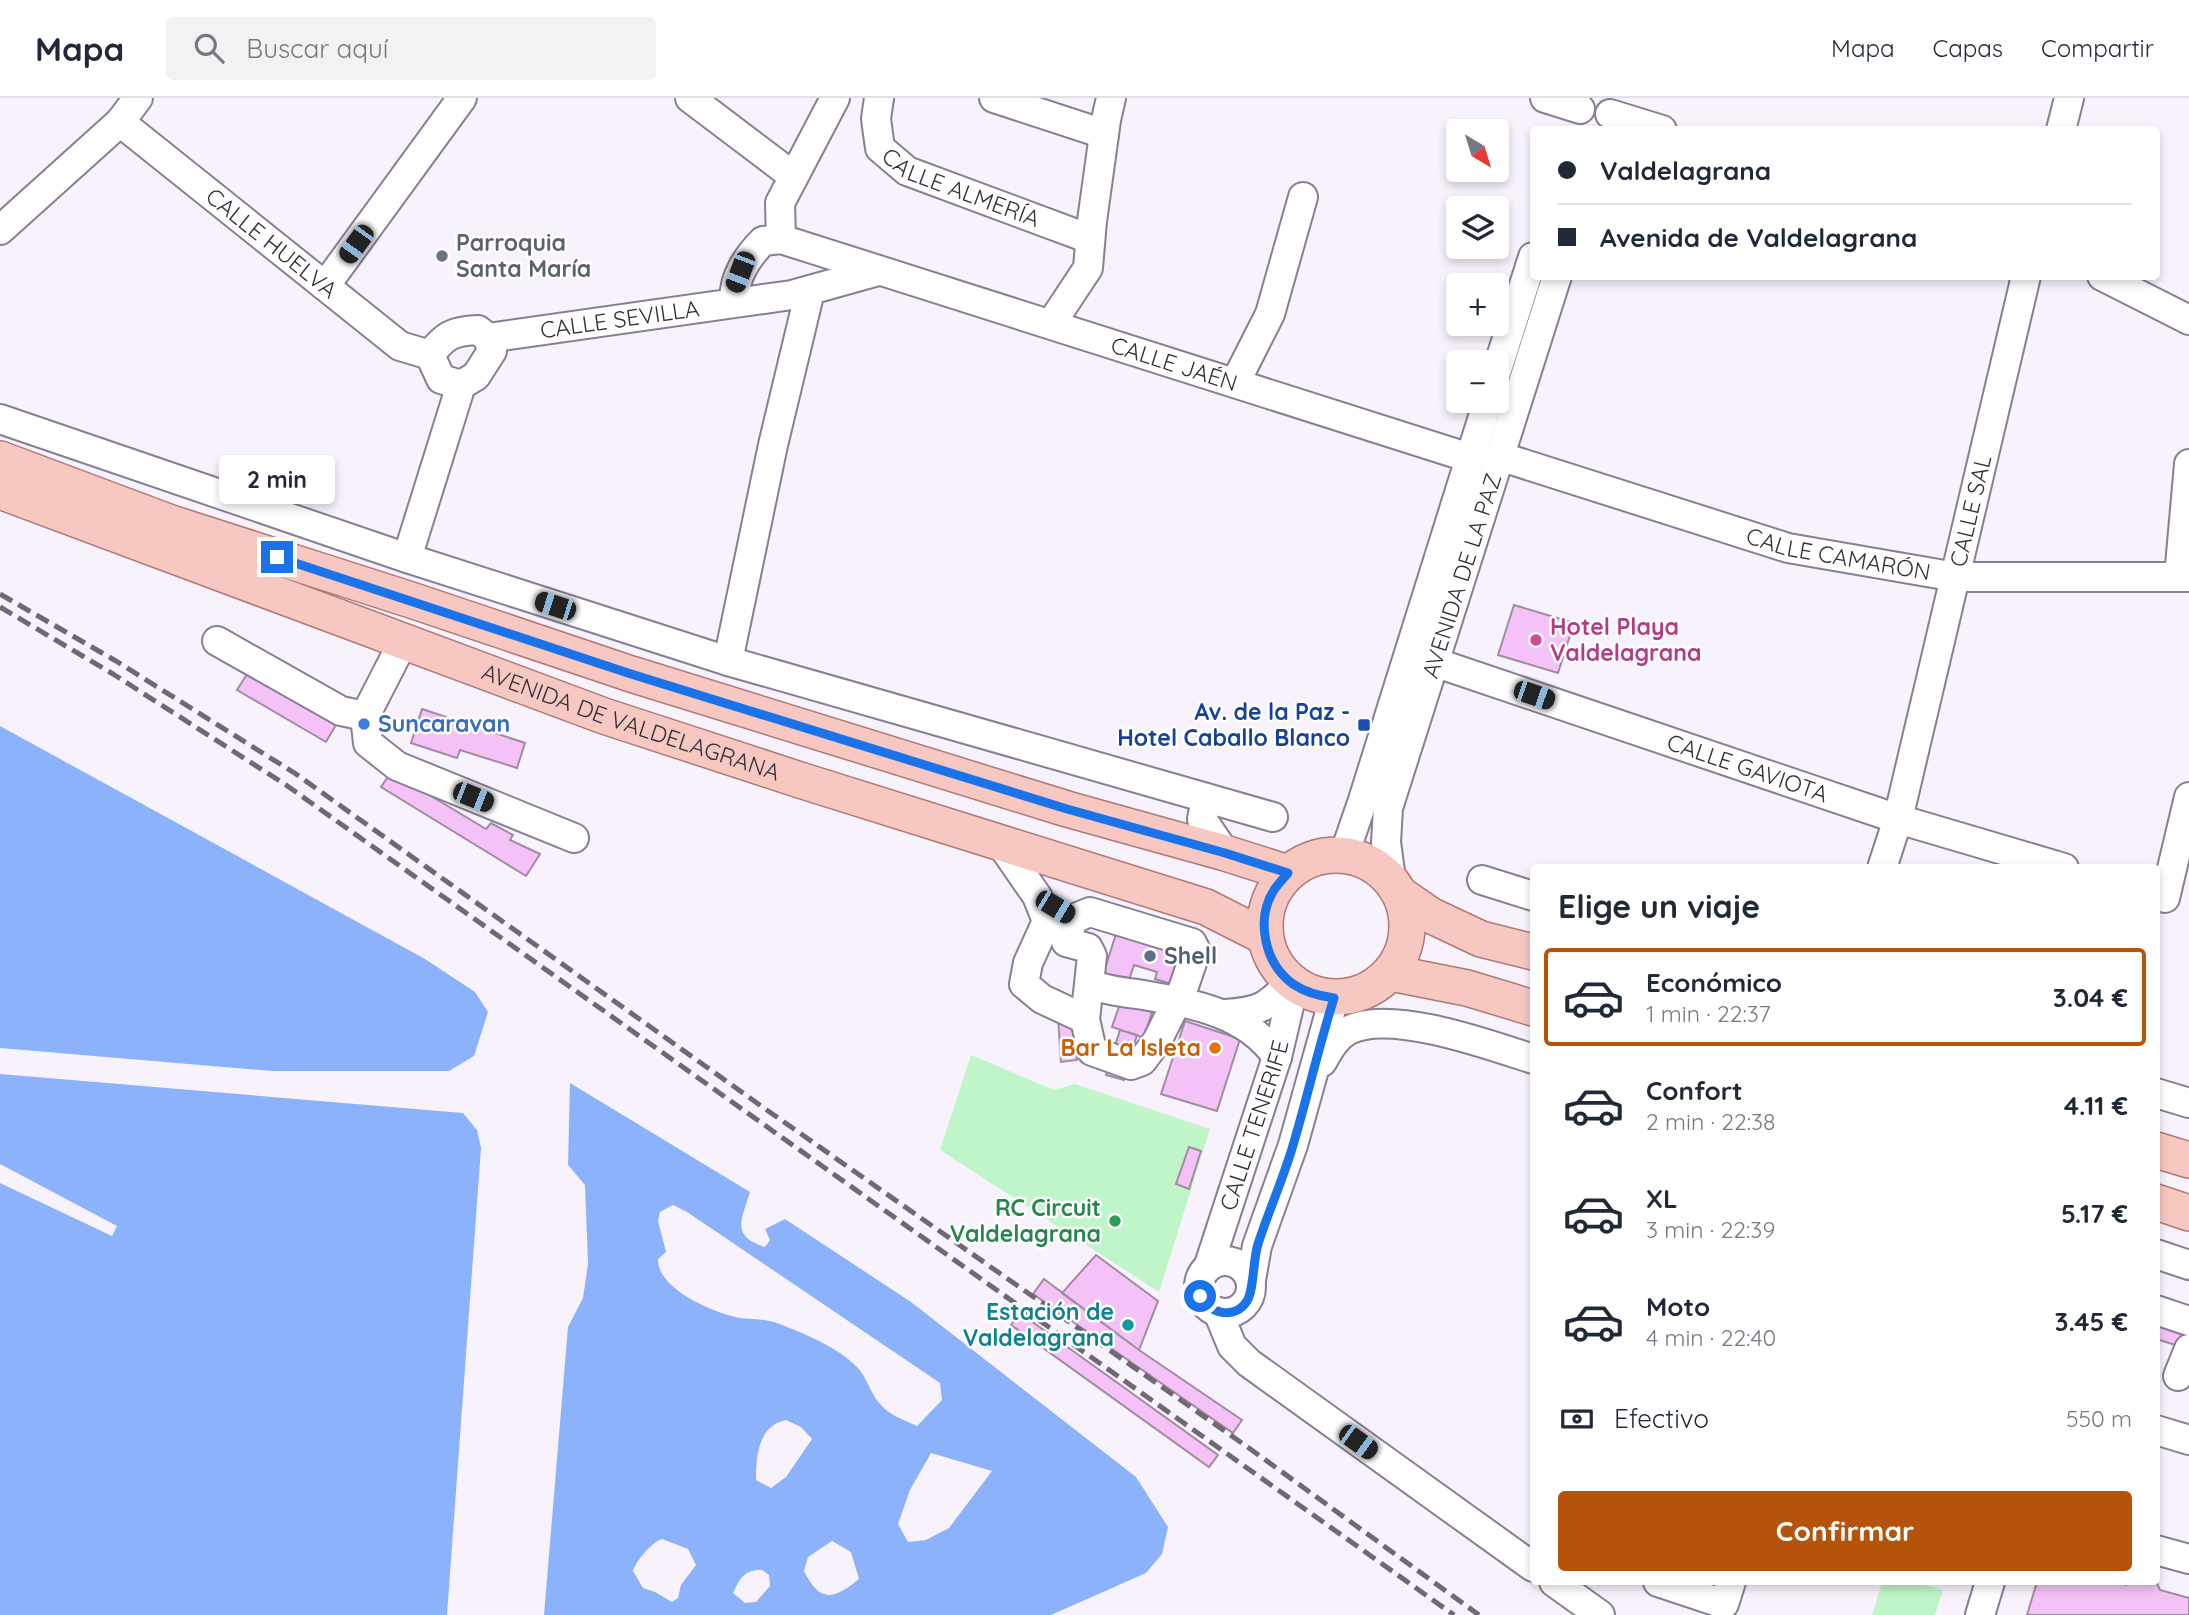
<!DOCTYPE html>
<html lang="es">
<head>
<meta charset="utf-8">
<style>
	body { margin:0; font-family:Quicksand,sans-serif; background:#f2f2f3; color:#1f2937; height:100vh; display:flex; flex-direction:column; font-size:26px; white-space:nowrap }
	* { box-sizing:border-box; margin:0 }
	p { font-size:23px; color:#747a83 }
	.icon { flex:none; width:38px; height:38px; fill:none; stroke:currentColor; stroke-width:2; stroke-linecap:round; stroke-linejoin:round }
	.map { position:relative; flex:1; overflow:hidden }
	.panel { position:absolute; left:1530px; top:766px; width:630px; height:721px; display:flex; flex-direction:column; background:#fff; border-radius:7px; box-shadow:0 4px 10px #0003 }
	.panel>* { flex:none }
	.banner { position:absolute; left:1530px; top:28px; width:630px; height:154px; border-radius:7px; box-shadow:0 4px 10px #0003; display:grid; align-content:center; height:154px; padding:0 28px; background:#fff }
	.needle { width:46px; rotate:142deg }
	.fabs { position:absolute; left:1446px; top:21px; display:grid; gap:14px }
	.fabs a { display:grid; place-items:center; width:63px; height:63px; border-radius:7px; background:#fff; box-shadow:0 4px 10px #0003; font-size:35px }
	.end { position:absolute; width:32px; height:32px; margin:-16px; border:9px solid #1a73e8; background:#fff; box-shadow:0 0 0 4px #fff }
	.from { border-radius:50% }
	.bubble { position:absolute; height:49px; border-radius:7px; background:#fff; box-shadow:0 4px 10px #0003; font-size:23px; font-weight:700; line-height:49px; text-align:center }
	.car { position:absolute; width:21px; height:42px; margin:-21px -10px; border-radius:9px; box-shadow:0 0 5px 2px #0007; background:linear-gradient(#222 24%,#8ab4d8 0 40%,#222 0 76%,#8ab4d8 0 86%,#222 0) }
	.banner b { display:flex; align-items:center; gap:24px; height:66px; font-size:26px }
	.banner b+b { border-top:2px solid #e0e1e3 }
	.banner i { width:18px; height:18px; background:#1f2937 }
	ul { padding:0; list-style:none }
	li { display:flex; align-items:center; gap:21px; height:98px; margin:0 14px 10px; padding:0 14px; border:4px solid transparent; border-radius:7px }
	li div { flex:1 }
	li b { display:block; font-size:26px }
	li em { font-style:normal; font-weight:700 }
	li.active { border-color:#b45309 }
	li>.icon { width:63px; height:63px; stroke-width:1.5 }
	h2 { padding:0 28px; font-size:32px; line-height:84px }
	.pay { display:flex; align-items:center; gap:18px; height:77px; padding:0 28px; font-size:26px }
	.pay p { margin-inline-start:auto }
	.primary-button { display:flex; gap:14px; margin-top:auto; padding:14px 28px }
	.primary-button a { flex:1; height:80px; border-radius:7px; background:#b45309; color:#fff; font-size:28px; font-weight:700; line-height:80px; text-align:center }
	header { display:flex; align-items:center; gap:42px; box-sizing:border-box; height:98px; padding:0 35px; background:#fff; border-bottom:2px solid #e0e1e3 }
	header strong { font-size:33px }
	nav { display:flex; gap:38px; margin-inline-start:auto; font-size:24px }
	.search { width:490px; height:63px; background:#f2f2f3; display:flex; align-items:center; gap:18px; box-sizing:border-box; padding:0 24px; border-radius:7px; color:#747a83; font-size:26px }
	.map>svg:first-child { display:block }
	.green { fill:#bff5c8 }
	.water { fill:#8cb2fb; fill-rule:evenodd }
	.building { fill:#f5c2f8; stroke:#a08ca1; stroke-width:2 }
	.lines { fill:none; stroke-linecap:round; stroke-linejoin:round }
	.minor-casing { stroke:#897e95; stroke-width:32 }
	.major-casing { stroke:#ae7976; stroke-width:38 }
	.minor { stroke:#fff; stroke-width:28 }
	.major { stroke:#f7c7c1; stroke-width:35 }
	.rail { stroke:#6e6973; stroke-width:5; stroke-dasharray:14 7; stroke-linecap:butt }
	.route { stroke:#1a73e8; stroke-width:9 }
	.worship-dot { fill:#6b7280; stroke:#fff; stroke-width:2.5 }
	.hotel-dot { fill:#d1479c; stroke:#fff; stroke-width:2.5 }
	.shop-dot { fill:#3f7fe0; stroke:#fff; stroke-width:2.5 }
	.transit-dot { fill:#1a4fb4; stroke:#fff; stroke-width:2.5 }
	.service-dot { fill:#5c6f8a; stroke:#fff; stroke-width:2.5 }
	.food-dot { fill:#e8710a; stroke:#fff; stroke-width:2.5 }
	.leisure-dot { fill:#2e9e5b; stroke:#fff; stroke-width:2.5 }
	.culture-dot { fill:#0f9aa8; stroke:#fff; stroke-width:2.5 }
	.labels { text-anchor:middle; stroke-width:5; stroke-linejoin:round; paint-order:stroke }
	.street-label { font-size:23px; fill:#332e38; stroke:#fff }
	.worship-label { font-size:23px; font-weight:bold; fill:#5b616d; stroke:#fff; text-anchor:start }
	.hotel-label { font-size:23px; font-weight:bold; fill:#b23c85; stroke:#fff; text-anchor:start }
	.transit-label { font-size:23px; font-weight:bold; fill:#164399; stroke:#fff; text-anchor:end }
	.shop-label { font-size:23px; font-weight:bold; fill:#366cbe; stroke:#fff; text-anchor:start }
	.service-label { font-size:23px; font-weight:bold; fill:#4e5e75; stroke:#fff; text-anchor:start }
	.food-label { font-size:23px; font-weight:bold; fill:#c56008; stroke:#fff; text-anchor:end }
	.leisure-label { font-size:23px; font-weight:bold; fill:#27864d; stroke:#fff; text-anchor:end }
	.culture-label { font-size:23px; font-weight:bold; fill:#0d838f; stroke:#fff; text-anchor:end }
</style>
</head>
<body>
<header>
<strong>Mapa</strong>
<div class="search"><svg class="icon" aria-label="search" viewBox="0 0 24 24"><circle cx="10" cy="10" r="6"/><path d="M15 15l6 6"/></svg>Buscar aquí</div>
<nav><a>Mapa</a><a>Capas</a><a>Compartir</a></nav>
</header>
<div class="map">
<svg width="2189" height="1517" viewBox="0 0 2189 1517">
	<rect width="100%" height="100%" fill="#f7f2fc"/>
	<path class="green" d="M971,957L1054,992L1075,986L1210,1031L1159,1194L940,1052Z
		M1882,1484H1914L1943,1492L1935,1517H1872Z"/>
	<path class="water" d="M0,628L425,861L475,894L488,914L474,958L449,973H272L0,950Z
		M0,976L463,1015L477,1032L481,1050L447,1517H0V1085L112,1138L117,1128L0,1066Z
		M570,985L750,1094C742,1121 730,1138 765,1149L770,1142L765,1131L785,1121L911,1204L1136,1379L1168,1429L1162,1456L1146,1475L1051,1517H544L568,1229L583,1200L588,1166L585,1087L568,1067ZM673,1107L687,1114L940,1285L942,1302L917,1328C904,1322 889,1317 880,1306C870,1295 867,1279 857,1269C836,1248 805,1236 777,1225C763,1220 749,1222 735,1219C710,1213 657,1190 658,1161L666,1154L658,1123L660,1114ZM786,1322L801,1329L812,1341L786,1379L771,1390L756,1382C756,1358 758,1328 786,1322ZM931,1355L992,1373L949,1430L926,1442L908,1444L898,1426L910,1392ZM662,1441L688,1451L696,1467L681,1487L678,1500L672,1504L655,1494L643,1490L633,1473C636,1463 652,1444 662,1441ZM832,1443L851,1454L859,1481C833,1502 820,1505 804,1473L808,1459ZM757,1472H762L769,1477L770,1488L756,1504L745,1505L733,1495C739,1483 742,1474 757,1472Z"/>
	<path class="building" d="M1514,507L1574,525L1558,575L1498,557Z
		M249,573L337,625L326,644L237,592Z
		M422,611L525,645L517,670L460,652L457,660L411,645Z
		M391,674L486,731L491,725L513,737L510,742L540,756L526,778L381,689Z
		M1122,817L1186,852L1175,887L1155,881L1157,874L1134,867L1127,888L1102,880Z
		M1121,903L1152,914L1144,940L1112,929Z
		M1074,919L1077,962L1061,964L1058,920Z
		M1185,923L1240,941L1217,1013L1161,996Z
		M1120,932L1137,937L1124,982L1106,977Z
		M1189,1049L1201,1053L1189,1091L1176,1086Z
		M1096,1157L1158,1203L1139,1252L1062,1195Z
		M1044,1181L1139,1252L1242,1322L1233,1335L1033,1196Z
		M1020,1215L1218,1357L1209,1369L1011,1227Z
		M2156,1218L2189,1228L2185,1250L2156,1241Z
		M2156,1483L2160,1492L2189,1500V1517H2027L2037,1484H2118L2126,1487L2131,1484Z"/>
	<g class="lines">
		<defs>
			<g id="minor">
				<path d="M690,0L793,78"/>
				<path id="s1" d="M879,0L876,21L880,50L907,73L1090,141"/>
				<path d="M994,0L1104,36"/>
				<path d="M1545,0L1580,11"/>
				<path d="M1610,16L1662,32"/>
				<path id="s2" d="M120,24L400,248L430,257"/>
				<path d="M2061,32L2069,0"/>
				<path d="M0,132L120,24L138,0"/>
				<path d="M781,141L780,105L835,0"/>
				<path d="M2102,178L2189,222"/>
				<path d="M325,188L462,0"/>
				<path id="s3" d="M735,204C732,181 748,158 763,143L781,141L1470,360"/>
				<path d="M1051,226L1088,170L1092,123L1106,22L1111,0"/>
				<path id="s4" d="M488,240L792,197L878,173"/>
				<path d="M1496,275L1533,159"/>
				<path d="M1235,285L1270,216L1303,99"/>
				<path d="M0,321L407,460L728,563L1273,719"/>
				<path id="s5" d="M1499,358L1788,450L1956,479H2189"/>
				<path d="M407,460L461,287L476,278L492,253L488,240L478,232C453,233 445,237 430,257L441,281L461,287"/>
				<path d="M2179,479L2189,366"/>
				<path d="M217,543L341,613L365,618"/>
				<path d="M403,544L365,618L368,645L397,668L574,740"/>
				<path d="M728,563L773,347L810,193"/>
				<path id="s6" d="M1434,564L1898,721L2064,770"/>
				<path d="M1206,700L1202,721L1225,755"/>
				<path d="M1001,746L1037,798L1047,823L1028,865L1024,886L1042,901L1085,921"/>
				<path d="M1344,757L1363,702L1488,303"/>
				<path id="s7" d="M1882,770L1898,721L2026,178"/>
				<path id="s8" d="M1391,781L1386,744L1388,710L1557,178"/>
				<path d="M1482,782L1533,798"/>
				<path d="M2165,800L2189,699"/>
				<path d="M1089,886L1085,921L1092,953L1131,967L1142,963L1157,943L1183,891L1196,853L1192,845L1090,814L1073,821L1066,844L1088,850L1092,858L1089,886C1105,892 1121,894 1137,896C1188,905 1246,913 1277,959"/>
				<path d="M1225,916C1260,914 1267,909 1291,884"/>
				<path d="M1322,964C1329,952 1336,938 1349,932C1391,911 1490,947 1533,961"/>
				<path d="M2156,995L2189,1005"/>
				<path d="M2156,1156L2189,1167"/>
				<circle cx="1225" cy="1189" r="26"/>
				<path id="s9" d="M1209,1167L1277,959L1294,887"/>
				<path d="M1251,1182L1257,1148L1293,1047L1334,900"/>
				<path d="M2156,1212L2189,1223"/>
				<path d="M1218,1214L1232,1248L1249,1265L1533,1469"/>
				<path d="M2178,1278L2189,1251"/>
				<path d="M2156,1332L2189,1342"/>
				<path d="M2156,1452L2189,1461"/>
				<path d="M1554,1484L1600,1517"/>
				<path d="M1658,1484L1724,1506L1731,1484"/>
				<path d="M1980,1517L1990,1484"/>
			</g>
			<g id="major">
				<path d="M0,361L171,425L411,502L631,576L1067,711L1225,755L1288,775"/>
				<path id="s10" d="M0,393L604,618L803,683L1206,809L1265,839"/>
				<circle cx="1336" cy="828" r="71"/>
				<path d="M1401,797L1430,817L1481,841L1533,854"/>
				<path d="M1391,875L1467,890L1533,910"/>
				<path d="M2156,1052L2189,1062"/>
				<path d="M2156,1104L2189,1115"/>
			</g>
		</defs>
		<use href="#minor" class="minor-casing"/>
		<use href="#major" class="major-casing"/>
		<use href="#minor" class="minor"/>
		<use href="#major" class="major"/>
		<path class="rail" d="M0,496L116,563L296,676L764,1010L1249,1350L1479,1517
			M0,509L113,576L286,687L1454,1517"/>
	</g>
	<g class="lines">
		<path class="route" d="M277,459L631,576L1067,711L1225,755L1288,775C1283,781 1278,786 1274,792C1255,822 1265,866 1293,886C1306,895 1319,898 1334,900C1319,948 1308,996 1294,1044C1284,1079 1269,1112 1258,1146C1253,1161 1254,1192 1247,1203C1235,1222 1209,1216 1200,1198"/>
	</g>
	<circle class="worship-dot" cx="442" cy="158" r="7"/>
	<circle class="hotel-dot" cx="1536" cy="542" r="7"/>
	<circle class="shop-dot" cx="364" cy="626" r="7"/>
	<rect class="transit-dot" x="1357" y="620" width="14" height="14" rx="3.5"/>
	<circle class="service-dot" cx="1150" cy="858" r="7"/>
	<circle class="food-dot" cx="1215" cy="950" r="7"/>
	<circle class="leisure-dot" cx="1115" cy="1123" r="7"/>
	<circle class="culture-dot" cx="1128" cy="1227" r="7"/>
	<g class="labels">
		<g class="street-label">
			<text dy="8" stroke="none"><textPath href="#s1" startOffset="142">CALLE ALMERÍA</textPath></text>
			<text dy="8" stroke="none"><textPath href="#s2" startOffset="194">CALLE HUELVA</textPath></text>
			<text dy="8" stroke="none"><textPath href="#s4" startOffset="133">CALLE SEVILLA</textPath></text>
			<text dy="8" stroke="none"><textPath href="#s3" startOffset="500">CALLE JAÉN</textPath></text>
			<text dy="8" stroke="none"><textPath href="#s7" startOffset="368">CALLE SAL</textPath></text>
			<text dy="8" stroke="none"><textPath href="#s5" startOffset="354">CALLE CAMARÓN</textPath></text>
			<text dy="8" stroke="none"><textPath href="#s8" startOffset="315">AVENIDA DE LA PAZ</textPath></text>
			<text dy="8" stroke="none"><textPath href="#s10" startOffset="672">AVENIDA DE VALDELAGRANA</textPath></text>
			<text dy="8" stroke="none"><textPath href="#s6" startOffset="331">CALLE GAVIOTA</textPath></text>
			<text dy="8" stroke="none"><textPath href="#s9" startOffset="147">CALLE TENERIFE</textPath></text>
		</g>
		<g class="worship-label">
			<text x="456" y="153">Parroquia<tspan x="456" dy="26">Santa María</tspan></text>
		</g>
		<g class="hotel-label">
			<text x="1550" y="537">Hotel Playa<tspan x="1550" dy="26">Valdelagrana</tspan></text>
		</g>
		<g class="transit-label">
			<text x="1350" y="622">Av. de la Paz -<tspan x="1350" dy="26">Hotel Caballo Blanco</tspan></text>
		</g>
		<g class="shop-label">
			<text x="378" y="634">Suncaravan</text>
		</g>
		<g class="service-label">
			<text x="1164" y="866">Shell</text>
		</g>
		<g class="food-label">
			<text x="1201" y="958">Bar La Isleta</text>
		</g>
		<g class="leisure-label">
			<text x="1101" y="1118">RC Circuit<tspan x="1101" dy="26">Valdelagrana</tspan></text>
		</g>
		<g class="culture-label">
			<text x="1114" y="1222">Estación de<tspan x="1114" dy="26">Valdelagrana</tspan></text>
		</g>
	</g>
</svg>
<div class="fabs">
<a><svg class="needle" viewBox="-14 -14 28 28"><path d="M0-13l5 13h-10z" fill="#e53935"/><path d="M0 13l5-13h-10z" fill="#747a83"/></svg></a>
<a><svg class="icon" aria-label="layers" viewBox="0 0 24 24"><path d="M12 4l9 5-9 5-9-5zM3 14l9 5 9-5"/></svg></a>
<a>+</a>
<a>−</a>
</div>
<i class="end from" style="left:1200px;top:1198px"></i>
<i class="end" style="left:277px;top:459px"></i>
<div class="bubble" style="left:219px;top:357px;width:116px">2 min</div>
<i class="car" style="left:356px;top:146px;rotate:216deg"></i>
<i class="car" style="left:740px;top:174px;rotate:201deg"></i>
<i class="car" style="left:555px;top:508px;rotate:288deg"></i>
<i class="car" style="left:1534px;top:597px;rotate:109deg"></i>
<i class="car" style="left:473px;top:699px;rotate:112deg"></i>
<i class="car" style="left:1055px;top:809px;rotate:121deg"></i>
<i class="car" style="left:1358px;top:1344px;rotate:126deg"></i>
<div class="banner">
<b><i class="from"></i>Valdelagrana</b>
<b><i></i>Avenida de Valdelagrana</b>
</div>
<section class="panel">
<h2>Elige un viaje</h2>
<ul>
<li class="active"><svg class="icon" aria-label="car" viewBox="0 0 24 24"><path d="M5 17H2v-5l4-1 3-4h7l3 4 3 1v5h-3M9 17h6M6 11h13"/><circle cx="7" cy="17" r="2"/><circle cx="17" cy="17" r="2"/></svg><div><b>Económico</b><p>1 min · 22:37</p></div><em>3.04 €</em></li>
<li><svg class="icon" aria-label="car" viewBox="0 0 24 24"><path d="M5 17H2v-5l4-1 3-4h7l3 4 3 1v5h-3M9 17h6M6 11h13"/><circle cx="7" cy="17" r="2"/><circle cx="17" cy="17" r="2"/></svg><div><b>Confort</b><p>2 min · 22:38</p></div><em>4.11 €</em></li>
<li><svg class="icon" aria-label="car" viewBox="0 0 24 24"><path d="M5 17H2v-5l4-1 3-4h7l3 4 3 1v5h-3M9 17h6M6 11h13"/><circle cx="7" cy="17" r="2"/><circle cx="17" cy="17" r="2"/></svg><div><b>XL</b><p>3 min · 22:39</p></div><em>5.17 €</em></li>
<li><svg class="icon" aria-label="car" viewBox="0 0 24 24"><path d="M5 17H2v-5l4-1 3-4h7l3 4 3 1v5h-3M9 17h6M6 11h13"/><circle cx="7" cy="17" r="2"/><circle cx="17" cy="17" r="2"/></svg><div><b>Moto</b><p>4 min · 22:40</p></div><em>3.45 €</em></li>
</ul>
<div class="pay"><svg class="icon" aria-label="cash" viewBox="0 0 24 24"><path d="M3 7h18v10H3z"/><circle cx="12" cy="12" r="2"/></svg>Efectivo<p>550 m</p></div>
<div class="primary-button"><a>Confirmar</a></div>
</section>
</div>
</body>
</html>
